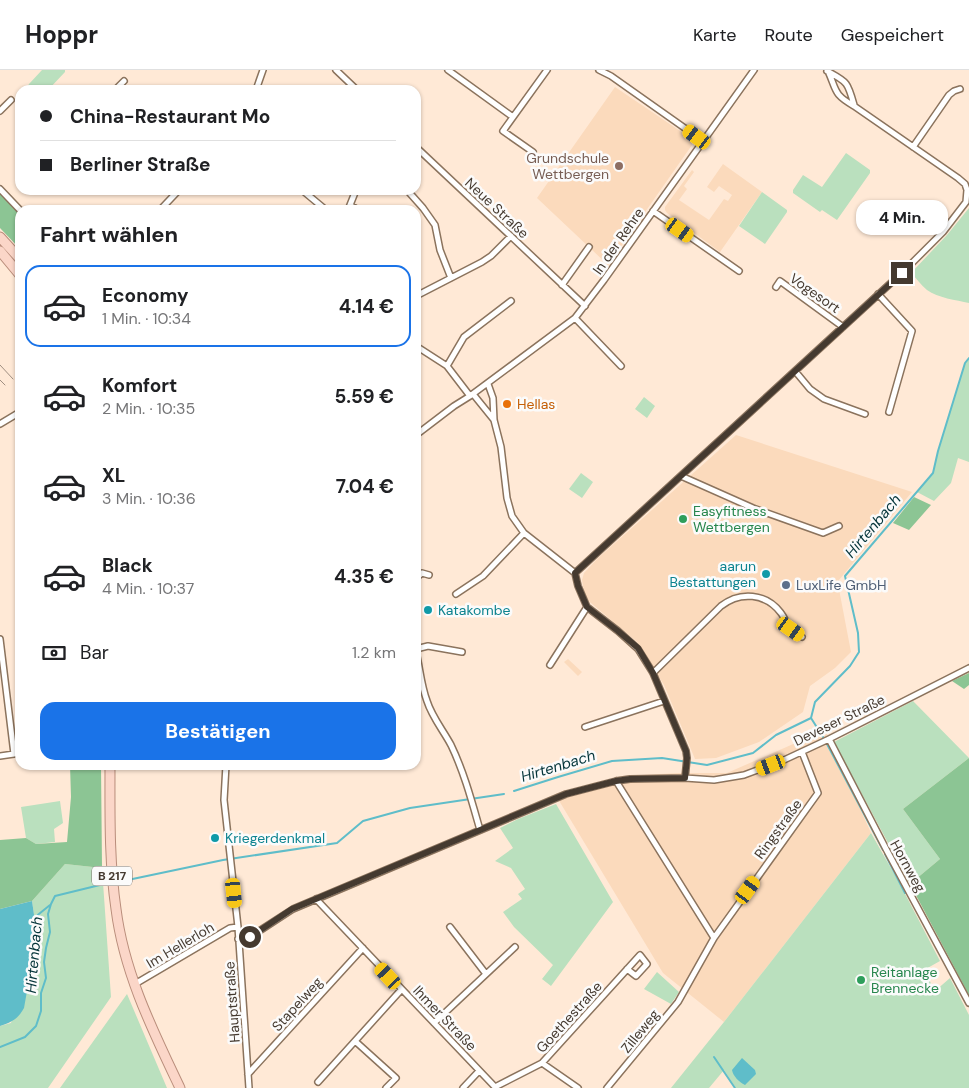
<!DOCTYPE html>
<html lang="de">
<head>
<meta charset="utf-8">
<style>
	body { margin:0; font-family:"DM Sans",sans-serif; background:#f2f2f2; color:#202124; height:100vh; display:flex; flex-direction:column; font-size:19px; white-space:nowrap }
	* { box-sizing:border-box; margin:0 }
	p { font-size:16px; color:#757577 }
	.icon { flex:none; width:28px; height:28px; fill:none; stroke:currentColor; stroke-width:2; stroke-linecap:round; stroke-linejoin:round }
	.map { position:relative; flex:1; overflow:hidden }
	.side { position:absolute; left:15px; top:135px; width:406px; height:565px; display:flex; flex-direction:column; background:#fff; border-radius:15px; box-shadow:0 1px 4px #0004 }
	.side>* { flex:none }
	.guide { position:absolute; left:15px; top:15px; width:406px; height:110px; border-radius:15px; box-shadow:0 1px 4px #0004; display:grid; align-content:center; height:110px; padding:0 25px; background:#fff }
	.end { position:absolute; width:22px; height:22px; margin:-11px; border:6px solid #453a30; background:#fff; box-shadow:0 0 0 2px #fff }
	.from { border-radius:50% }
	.bubble { position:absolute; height:35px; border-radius:15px; background:#fff; box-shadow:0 1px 4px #0004; font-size:16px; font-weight:700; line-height:35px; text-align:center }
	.car { position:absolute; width:15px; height:30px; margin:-15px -8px; border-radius:6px; box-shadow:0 0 4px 1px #0007; background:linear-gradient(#f5c518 24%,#345 0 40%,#f5c518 0 76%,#345 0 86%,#f5c518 0) }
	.guide b { display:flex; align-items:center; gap:18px; height:48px; font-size:19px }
	.guide b+b { border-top:1px solid #e0e0e0 }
	.guide i { width:12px; height:12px; background:#202124 }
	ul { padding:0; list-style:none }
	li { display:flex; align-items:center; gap:15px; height:82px; margin:0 10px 8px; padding:0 15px; border:2px solid transparent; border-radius:15px }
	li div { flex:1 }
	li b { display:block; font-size:19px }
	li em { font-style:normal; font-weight:700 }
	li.active { border-color:#1a73e8 }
	li>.icon { width:45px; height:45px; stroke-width:1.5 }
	h2 { padding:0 25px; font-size:22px; line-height:60px }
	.pay { display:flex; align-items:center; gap:12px; height:55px; padding:0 25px; font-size:19px }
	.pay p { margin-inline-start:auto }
	.action { display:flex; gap:10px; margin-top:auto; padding:10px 25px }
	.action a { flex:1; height:58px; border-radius:15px; background:#1a73e8; color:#fff; font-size:20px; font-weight:700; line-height:58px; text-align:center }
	header { display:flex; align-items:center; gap:30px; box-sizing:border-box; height:70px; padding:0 25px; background:#fff; border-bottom:1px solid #e0e0e0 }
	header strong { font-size:24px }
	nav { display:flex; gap:28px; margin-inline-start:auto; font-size:18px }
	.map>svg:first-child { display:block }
	.built { fill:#fbdabc }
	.green { fill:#bae0be }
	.forest { fill:#8cc594 }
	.water { fill:#5fbdc9 }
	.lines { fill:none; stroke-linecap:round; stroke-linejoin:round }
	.stream { stroke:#5fbdc9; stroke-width:2 }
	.street-casing { stroke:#8b735d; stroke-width:8 }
	.primary-casing { stroke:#b98d7b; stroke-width:11 }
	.street { stroke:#fff; stroke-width:5 }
	.primary { stroke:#fbd6c8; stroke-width:9 }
	.tram { stroke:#9f8e80; stroke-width:1 }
	.route { stroke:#453a30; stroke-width:6 }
	.education-dot { fill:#8d6e63; stroke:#fbfbfb; stroke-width:2 }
	.food-dot { fill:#e8710a; stroke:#fbfbfb; stroke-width:2 }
	.leisure-dot { fill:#2e9e5b; stroke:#fbfbfb; stroke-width:2 }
	.culture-dot { fill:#0f9aa8; stroke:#fbfbfb; stroke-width:2 }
	.service-dot { fill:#5c6f8a; stroke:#fbfbfb; stroke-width:2 }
	.labels { text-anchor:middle; stroke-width:5; stroke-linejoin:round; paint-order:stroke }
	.shield { fill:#fbfbfb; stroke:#7c746d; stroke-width:1 }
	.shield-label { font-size:12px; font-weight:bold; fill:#453a30 }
	.education-label { font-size:14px; fill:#785e54; stroke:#fbfbfb; text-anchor:end }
	.street-label { font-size:14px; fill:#453a30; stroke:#fbfbfb }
	.food-label { font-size:14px; fill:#c56008; stroke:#fbfbfb; text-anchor:start }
	.leisure-label { font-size:14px; fill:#27864d; stroke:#fbfbfb; text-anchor:start }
	.culture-label { font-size:14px; fill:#0d838f; stroke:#fbfbfb; text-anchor:start }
	.service-label { font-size:14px; fill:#4e5e75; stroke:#fbfbfb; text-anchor:start }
	.water-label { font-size:15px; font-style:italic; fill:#05353a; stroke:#fbfbfb }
</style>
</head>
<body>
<header>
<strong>Hoppr</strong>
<nav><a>Karte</a><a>Route</a><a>Gespeichert</a></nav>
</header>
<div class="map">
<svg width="969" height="1018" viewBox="0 0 969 1018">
	<rect width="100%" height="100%" fill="#ffe9d6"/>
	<path class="built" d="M615,17L689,67L691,69L692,75L608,195L537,128Z
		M723,94L762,122L720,182L667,143L665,140V137L692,100L694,102L684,116L687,119L679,130L709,150L724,129L728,131L732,125L719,116L714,122L707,117Z
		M736,365L912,422L839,510L838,514L851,582L835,598L810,616L803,642L759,672L716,688L695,689L664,615L653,597L637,572L585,528L582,510L584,503L597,489Z
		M568,589L582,602L578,606L564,592Z
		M825,660L871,763L724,952L663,903L555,724L622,706L679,703H727Z"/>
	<path class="green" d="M42,0H65V2L48,20H33L28,16L29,14Z
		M846,83L870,100V103L837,150L822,140L820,142L793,123V120L803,105L822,117Z
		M762,122L787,140V142L765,174L739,156Z
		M969,138V233C956,230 938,228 927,220C921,215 916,208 911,203L947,165Z
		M969,288V392L958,388L951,413L934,431L917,422L933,404L938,381L965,293Z
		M644,327L655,336L647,348L635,339Z
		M581,403L593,412L582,428L569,419Z
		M913,631L969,688L903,739L940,789L910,814L834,672Z
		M60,731L63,753L54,759L55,772L36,774L26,768L21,737Z
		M556,734L613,832L551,916L542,909L553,895L514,857L503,842L522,829L518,824L525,819L511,798L495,791L513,778L500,758L518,749Z
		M871,763L901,816L940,891L924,900L935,921L950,908L969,945V1018H736L724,1000L709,1018H671L724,952Z
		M65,794L102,798L111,927L48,1018H0V956L11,953L37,865L32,831Z
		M657,902L679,922L671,934L644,919Z
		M127,924L167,1018H60Z"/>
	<path class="forest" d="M0,119L20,141V179L0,158Z
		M914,427L931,435L909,460L893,453Z
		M969,603V615L964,619L952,611Z
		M969,688V925L910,814L940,789L903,739Z
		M70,695H101L102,798L65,794L32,831L0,839V770L26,768L36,774L67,772L71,727Z"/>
	<path class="water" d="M32,831L37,865L24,938C18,949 12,952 0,956V839Z
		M742,988L755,1000L756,1004L745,1015C739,1012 733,1006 732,1000Z"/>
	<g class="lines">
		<path class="stream" d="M811,648L823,667
			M827,674L883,780
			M514,721L558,707L612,691L662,688L707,695L753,683L776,665L811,648L815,632L850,596L859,582L858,563L845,506L933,403L938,381L965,293L969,288
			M885,784L905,823
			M123,811L223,790L337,773L363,751L410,738L504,724
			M34,848L50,835
			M0,977L25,967L36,956L41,941V923L46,908L44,892L46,878L50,862L48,844L51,834L55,826L104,814
			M714,987L735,1018"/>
		<defs>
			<path id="street" d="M336,0L357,20
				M448,0L513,47
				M599,0L611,6L703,71
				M827,1C848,12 848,13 854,35
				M115,20L124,11
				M256,20L263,0
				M0,41L11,30
				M416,77L585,236
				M913,77L949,25L954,21L960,19
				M533,82L503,61L547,0
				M0,119L20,140
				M302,120L326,140
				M407,120L423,138L435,155L440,180L451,208
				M350,135L358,140
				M160,140L179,120
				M348,140L356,120
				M653,141L739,201
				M562,215L589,177
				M776,217L780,211L843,257
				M878,224L912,261L889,342
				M416,226L482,192L491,186L511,166
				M575,248L621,296
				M416,276L447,296L470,326
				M447,296L464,267L511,231
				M795,301L810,319L824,329L865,344
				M488,314L493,328L494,350L501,377L507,428L512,446L524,463L575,503L578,516L587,537L618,561L638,579L653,603L686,681L687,688L685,708
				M473,324L494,350
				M0,354L20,342
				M416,365L454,336L470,326L575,248L604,210L754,0
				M681,406L753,438L823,463L839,456
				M575,503L905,200L943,162L966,132L967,120L965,114L958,108L854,36C833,24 837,21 828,1
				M416,508L422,503L429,505
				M456,524L483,506L524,463
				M0,569L14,684L0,686
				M416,579L428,576L462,582
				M416,582C420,598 421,615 427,631C432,647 443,660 451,675C464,702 472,732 480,760
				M550,595L587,537
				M653,603L721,536C740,521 766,523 781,543C785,548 787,556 792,560C795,563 798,565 802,567
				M585,657L664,631
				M829,669L886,779L969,933
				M226,695L224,730L238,857L249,1018
				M616,711L714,868
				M316,829L496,1018
				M450,857L486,904
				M238,869L250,867L293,839L566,724L616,711L630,709L685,708L714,710L744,705L784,690L829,669L969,598
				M135,914L230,858L238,857
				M434,953L515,877
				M355,971L396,1008L386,1018
				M542,993L578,1018
				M248,1004L363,878
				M318,1012L401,920
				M495,1017L542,993L640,885L647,894L636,906L627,899
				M463,1018L479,1001
				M607,1018L678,932L714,868L818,723L802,682"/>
			<path id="primary" d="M0,167L20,189
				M0,181L20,205
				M110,695C110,743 109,791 116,839C124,903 153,961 180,1018"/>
		</defs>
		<use href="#street" class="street-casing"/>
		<use href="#primary" class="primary-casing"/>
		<use href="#street" class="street"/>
		<use href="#primary" class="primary"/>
		<path class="tram" d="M0,295L13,309
			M0,310L5,315"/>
	</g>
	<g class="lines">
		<path class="route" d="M250,867L292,839L566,724L616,711L630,709L685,708L687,688L686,681L653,603L638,578L618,561L587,537L578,516L575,503L902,203"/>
	</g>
	<circle class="education-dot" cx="619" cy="96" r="5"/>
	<circle class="food-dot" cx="507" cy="334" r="5"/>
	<g class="leisure-dot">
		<circle cx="683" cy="449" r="5"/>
		<circle cx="861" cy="910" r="5"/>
	</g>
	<g class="culture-dot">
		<circle cx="766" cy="504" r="5"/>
		<circle cx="428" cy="540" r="5"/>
		<circle cx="215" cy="768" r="5"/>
	</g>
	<circle class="service-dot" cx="786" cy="515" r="5"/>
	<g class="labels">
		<rect class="shield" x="92" y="796.5" width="40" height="19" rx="4"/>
		<g class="shield-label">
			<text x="112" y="810">B 217</text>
		</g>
		<g class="education-label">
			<text x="609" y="93">Grundschule<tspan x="609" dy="16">Wettbergen</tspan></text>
		</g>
		<g class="street-label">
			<text transform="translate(497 138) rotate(43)" y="5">Neue Straße</text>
			<text transform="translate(618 171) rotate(-55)" y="5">In der Rehre</text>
			<text transform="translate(815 223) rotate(35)" y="5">Vogesort</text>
			<text transform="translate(839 650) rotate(-26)" y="5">Deveser Straße</text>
			<text transform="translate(778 759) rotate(-54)" y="5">Ringstraße</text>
			<text transform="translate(908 796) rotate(61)" y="5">Hornweg</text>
			<text transform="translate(180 875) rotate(-31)" y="5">Im Hellerloh</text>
			<text transform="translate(232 932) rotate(-94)" y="5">Hauptstraße</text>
			<text transform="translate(297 934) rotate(-48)" y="5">Stapelweg</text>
			<text transform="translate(569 947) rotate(-48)" y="5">Goethestraße</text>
			<text transform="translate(445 948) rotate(46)" y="5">Ihmer Straße</text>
			<text transform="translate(640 961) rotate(-51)" y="5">Zilleweg</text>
		</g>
		<g class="food-label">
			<text x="517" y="339">Hellas</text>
		</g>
		<g class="leisure-label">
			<text x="693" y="446">Easyfitness<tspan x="693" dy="16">Wettbergen</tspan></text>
			<text x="871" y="907">Reitanlage<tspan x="871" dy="16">Brennecke</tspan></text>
		</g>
		<g class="culture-label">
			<text x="756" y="501" text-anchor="end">aarun<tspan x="756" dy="16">Bestattungen</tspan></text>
			<text x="438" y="545">Katakombe</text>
			<text x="225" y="773">Kriegerdenkmal</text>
		</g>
		<g class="service-label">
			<text x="796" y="520">LuxLife GmbH</text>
		</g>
		<g class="water-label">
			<text transform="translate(873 456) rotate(-50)" y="5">Hirtenbach</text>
			<text transform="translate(558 696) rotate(-17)" y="5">Hirtenbach</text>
			<text transform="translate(34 885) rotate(-85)" y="5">Hirtenbach</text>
		</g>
	</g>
</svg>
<i class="end from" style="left:250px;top:867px"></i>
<i class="end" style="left:902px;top:203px"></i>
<div class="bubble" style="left:856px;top:130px;width:92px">4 Min.</div>
<i class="car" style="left:697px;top:67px;rotate:306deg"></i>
<i class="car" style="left:680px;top:160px;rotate:125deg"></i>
<i class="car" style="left:791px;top:559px;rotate:125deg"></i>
<i class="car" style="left:771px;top:695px;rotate:249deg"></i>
<i class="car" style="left:748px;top:820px;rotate:36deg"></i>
<i class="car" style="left:234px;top:823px;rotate:174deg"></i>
<i class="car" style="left:388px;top:906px;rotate:317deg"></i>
<div class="guide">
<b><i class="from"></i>China-Restaurant Mo</b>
<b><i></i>Berliner Straße</b>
</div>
<section class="side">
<h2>Fahrt wählen</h2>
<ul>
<li class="active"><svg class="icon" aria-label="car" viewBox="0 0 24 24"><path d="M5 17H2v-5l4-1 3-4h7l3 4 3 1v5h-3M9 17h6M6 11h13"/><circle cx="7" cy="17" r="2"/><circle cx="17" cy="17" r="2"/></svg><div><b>Economy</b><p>1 Min. · 10:34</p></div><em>4.14 €</em></li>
<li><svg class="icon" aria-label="car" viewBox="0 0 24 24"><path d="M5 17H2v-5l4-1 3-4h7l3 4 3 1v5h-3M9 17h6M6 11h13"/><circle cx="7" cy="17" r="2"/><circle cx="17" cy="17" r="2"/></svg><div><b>Komfort</b><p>2 Min. · 10:35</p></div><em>5.59 €</em></li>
<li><svg class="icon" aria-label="car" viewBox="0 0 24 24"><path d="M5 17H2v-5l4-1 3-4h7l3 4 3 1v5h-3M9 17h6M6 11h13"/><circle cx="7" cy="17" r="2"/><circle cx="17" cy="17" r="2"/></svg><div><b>XL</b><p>3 Min. · 10:36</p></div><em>7.04 €</em></li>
<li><svg class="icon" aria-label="car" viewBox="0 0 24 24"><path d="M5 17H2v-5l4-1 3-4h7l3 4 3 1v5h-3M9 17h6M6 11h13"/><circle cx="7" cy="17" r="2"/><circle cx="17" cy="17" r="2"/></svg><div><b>Black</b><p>4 Min. · 10:37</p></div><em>4.35 €</em></li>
</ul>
<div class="pay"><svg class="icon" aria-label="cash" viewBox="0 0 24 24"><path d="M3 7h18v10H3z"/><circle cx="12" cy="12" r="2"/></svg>Bar<p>1.2 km</p></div>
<div class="action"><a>Bestätigen</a></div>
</section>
</div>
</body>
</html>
